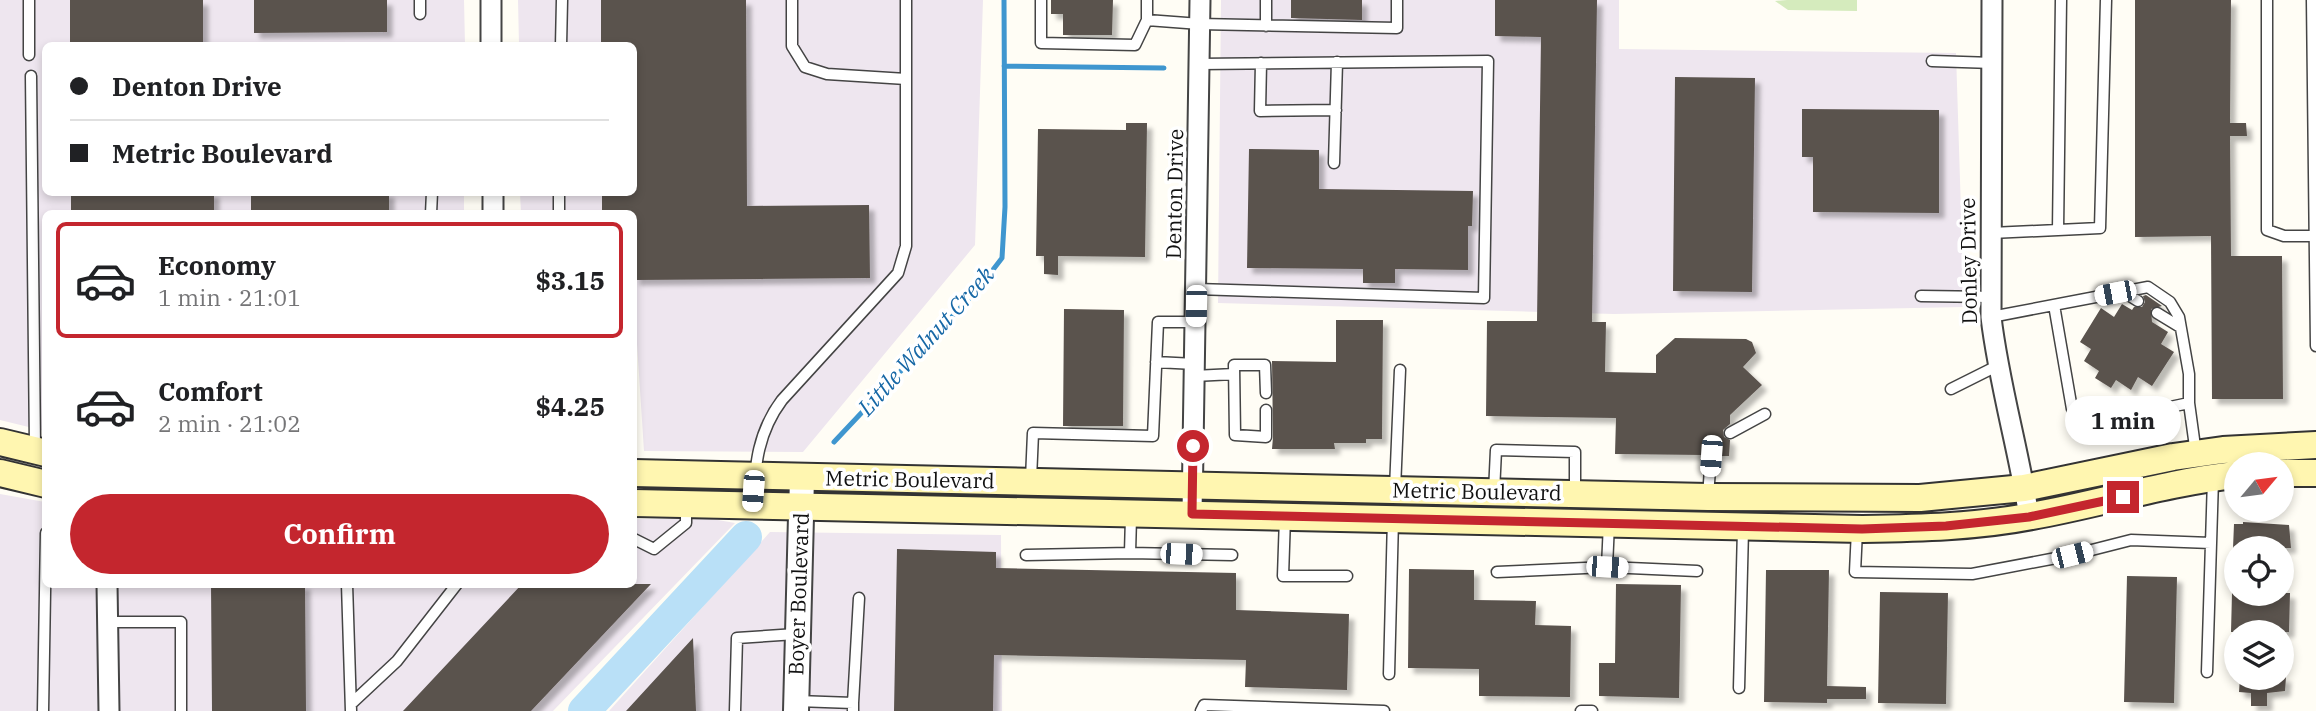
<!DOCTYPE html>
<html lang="en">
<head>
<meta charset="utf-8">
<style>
	body { margin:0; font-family:"IBM Plex Serif",serif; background:#f2f2f2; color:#202124; height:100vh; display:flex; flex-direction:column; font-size:26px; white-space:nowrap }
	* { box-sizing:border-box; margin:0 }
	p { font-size:23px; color:#757577 }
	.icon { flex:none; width:38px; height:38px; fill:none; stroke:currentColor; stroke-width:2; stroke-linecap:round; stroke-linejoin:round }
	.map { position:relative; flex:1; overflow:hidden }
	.details { position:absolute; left:42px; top:210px; width:595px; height:378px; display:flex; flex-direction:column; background:#fff; border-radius:10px; box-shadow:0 4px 10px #0003 }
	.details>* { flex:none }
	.guide { position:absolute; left:42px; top:42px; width:595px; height:154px; border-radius:10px; box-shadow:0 4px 10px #0003; display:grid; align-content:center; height:154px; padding:0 28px; background:#fff }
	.needle { width:46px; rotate:61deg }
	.fabs { position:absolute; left:2224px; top:452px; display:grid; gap:14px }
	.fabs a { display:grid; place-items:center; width:70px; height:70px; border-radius:50%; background:#fff; box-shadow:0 4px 10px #0003; font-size:35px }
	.end { position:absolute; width:32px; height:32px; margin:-16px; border:9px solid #c4262e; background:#fff; box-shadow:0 0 0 4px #fff }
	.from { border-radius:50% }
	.bubble { position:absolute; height:49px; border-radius:24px; background:#fff; box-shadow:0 4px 10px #0003; font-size:23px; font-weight:700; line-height:49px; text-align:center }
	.car { position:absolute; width:21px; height:42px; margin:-21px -10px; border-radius:9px; box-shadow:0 0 5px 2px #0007; background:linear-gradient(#fff 24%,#345 0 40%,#fff 0 76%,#345 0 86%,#fff 0) }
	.guide b { display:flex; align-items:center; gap:24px; height:66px; font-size:26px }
	.guide b+b { border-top:2px solid #e0e0e0 }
	.guide i { width:18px; height:18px; background:#202124 }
	ul { padding:12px 0 0; list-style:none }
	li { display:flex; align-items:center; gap:21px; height:116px; margin:0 14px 10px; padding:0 14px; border:4px solid transparent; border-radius:10px }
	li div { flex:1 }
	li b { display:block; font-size:26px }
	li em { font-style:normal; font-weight:700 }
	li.current { border-color:#c4262e }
	li>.icon { width:63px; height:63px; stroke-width:1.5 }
	.cta { display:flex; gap:14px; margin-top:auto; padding:14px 28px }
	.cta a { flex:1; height:80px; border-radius:42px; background:#c4262e; color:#fff; font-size:28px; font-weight:700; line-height:80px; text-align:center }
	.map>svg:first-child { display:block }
	.industrial { fill:#eee6ef }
	.green { fill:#d5ebbd }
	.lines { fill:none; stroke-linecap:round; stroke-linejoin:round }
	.stream { stroke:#3f96cf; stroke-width:5 }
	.river { stroke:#b9e0f7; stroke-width:32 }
	.building { fill:#5a524d; filter:url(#shadow) }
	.service-casing { stroke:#444; stroke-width:13 }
	.minor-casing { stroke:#444; stroke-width:23 }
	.tertiary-casing { stroke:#444; stroke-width:28 }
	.secondary-casing { stroke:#333; stroke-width:30 }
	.service { stroke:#fff; stroke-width:10 }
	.minor { stroke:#fff; stroke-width:19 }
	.tertiary { stroke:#fff; stroke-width:24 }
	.secondary { stroke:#fff6b0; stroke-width:26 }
	.route { stroke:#c4262e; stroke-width:9 }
	.labels { text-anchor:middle; stroke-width:7; stroke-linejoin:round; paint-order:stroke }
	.street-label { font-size:21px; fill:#111; stroke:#fff }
	.water-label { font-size:23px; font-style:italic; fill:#1768a6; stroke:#fff }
</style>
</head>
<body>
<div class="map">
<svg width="2316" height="711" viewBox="0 0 2316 711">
	<defs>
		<filter id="shadow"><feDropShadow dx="5.5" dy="5.5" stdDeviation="2" flood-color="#0004"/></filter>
	</defs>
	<rect width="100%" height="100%" fill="#fffdf5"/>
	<path class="industrial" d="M0,0H464L465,45L46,46V192L464,193V213L46,214L45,431L0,420Z
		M518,0H983L975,245L803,452L644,451L634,298V214L521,213L520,193L634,192V46L519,45Z
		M1221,0H1619V49L1956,53L1964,307L1614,314L1218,303Z
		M0,494L45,502L46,584H634V519H712L735,523L553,711H0Z
		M770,532L1001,535L1002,711H609Z"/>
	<path class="green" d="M1787,0H1857V11L1788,10L1775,1Z"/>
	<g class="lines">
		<path class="stream" d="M1004,66L1164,68
			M834,442L979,288L1002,258L1005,207L1004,0"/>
		<path class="river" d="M584,711L746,537"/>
	</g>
	<path class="building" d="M70,0H203V46H70Z
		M254,0H387V32L254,33Z
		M601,0H746L747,206L869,205L870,278L634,280V214H602V192H634V46H601Z
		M1051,0H1113L1112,35H1063V14H1051Z
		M1291,0H1362V20L1291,18Z
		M1495,0H1597L1592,322H1606L1605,372L1656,373V355L1675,338L1746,339L1752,342L1756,353L1743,367L1762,385L1730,415V424L1723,430L1724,437L1730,440L1729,456H1718L1716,450L1711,449L1705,451L1704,455L1615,454L1616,418L1486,416L1487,321H1537L1541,37L1495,36Z
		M2135,0H2231L2230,123H2246L2247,136H2230L2231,256H2282L2283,399H2212L2211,236L2135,237Z
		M1675,77L1755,78L1752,292L1673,291Z
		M1802,109L1939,110V213L1813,212V157H1802Z
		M1126,123H1147L1145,257L1058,256V275L1044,274V256H1036L1038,129L1126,130Z
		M1249,149L1319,150V189L1473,191L1472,226H1468V270L1395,269V283H1363V269L1247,268Z
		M71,192H214V214H71Z
		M251,192H389V214H251Z
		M2146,295L2162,306L2151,309L2152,322L2168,332L2161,344L2174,352L2152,386L2138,377L2131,390L2116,380L2111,388L2095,378L2099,371L2084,361L2091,349L2080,342L2101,308L2114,317L2122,304L2132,310L2134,307H2142L2145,302L2143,296Z
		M1064,309L1124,310L1123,426H1063Z
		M1336,320H1383L1382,439H1366V443H1334L1335,449H1272L1273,437L1272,361L1336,362Z
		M2243,522L2289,525L2291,548H2233L2234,524H2243Z
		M897,549L996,552V568L1236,573V610L1349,614L1347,690L1245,687L1246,660L994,655L993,711H894Z
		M1409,569L1474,570V600L1536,601L1535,625L1571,626L1570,697L1479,696V669L1408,668Z
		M1766,570H1829L1827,686L1866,687V699H1827V703L1764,702Z
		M2127,576L2177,577L2174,703L2124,702Z
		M211,584H305L306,711H212Z
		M522,584H651L531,711H403Z
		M1616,584L1681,585L1679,698L1599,696V663H1615Z
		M1880,592L1948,593L1946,704L1878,703Z
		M2232,593H2290L2289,632H2231Z
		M693,638L696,711H626Z
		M2240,677H2286L2285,691L2267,693V706H2251V693L2239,692Z"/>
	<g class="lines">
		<defs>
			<path id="service" d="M420,0V14
				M792,0V46L805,67L827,74L906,79
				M1041,0V43L1135,45L1147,20L1200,24L1397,28V0
				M1147,0V20
				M1266,0V26
				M2267,0V230L2284,236H2315
				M2312,0L2316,346
				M561,46L562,0
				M29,55V0
				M1932,61L1993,63
				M1261,63L1260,111L1336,110
				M31,76L35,447
				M1334,163L1337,62
				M431,214L432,192
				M559,214V192
				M2058,230L2100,228L2106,0
				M1991,233L2058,230L2061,0
				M1196,289L1484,298L1488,61L1199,64
				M2122,291L2138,301
				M1921,296L1991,297
				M2054,305L2072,409L2085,423H2108L2137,414L2189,403
				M2157,313L2180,327
				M1991,317L2148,287L2170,302L2179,317L2189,374V403L2196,454
				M1156,362L1195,364
				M1194,376L1234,374
				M1951,389L1997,366
				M1266,410V437L1235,435L1234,365H1265L1266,393
				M1730,433L1765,414
				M1031,479L1033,433L1153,436L1158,322H1195
				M1395,489L1400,370
				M1494,492L1496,450L1575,452V493
				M1708,496L1711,456
				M753,504C755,464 758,432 782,400L898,273L906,246V0
				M1131,517L1130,553L1232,555
				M1285,517L1283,576H1347
				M1609,523L1607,567L1697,571
				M1857,530L1855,572L1972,574L2072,555L2131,540L2211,543
				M634,539L654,549L686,523V507
				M1026,555L1130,553
				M1497,572L1607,567
				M347,584L351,711
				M108,622H181V711
				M2207,672L2213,479
				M1389,674L1393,519
				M1739,688L1743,529
				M797,701L853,703V711
				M853,703L859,598
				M351,704L397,661L457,584
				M43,711L46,533
				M735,711L737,638L796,634
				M1201,711L1204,705L1384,711
				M1581,711H1592"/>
			<path id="minor" d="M491,0V46
				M1992,0L1991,317C1999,385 2019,450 2029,517
				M493,192V214
				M1192,514L1200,0
				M107,584L109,711"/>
			<path id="tertiary" d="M796,711L802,477"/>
			<path id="secondary" d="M0,442L46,453
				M0,473L46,484
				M634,473L1708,497L1920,498L2024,488L2173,457L2223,450L2316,445
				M2282,473H2316
				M634,503L1862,529C1918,528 1976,527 2032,516C2100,504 2167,482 2236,475"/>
		</defs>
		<use href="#service" class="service-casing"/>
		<use href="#minor" class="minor-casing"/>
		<use href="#tertiary" class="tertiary-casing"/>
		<use href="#secondary" class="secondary-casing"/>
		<use href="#service" class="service"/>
		<use href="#minor" class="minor"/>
		<use href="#tertiary" class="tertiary"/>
		<use href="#secondary" class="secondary"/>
	</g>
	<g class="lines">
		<path class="route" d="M1193,446L1192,514L1862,529L1946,526L2029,517L2123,497"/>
	</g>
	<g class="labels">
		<g class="street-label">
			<text transform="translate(1175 194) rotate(-89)" y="7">Denton Drive</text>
			<text transform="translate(1969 261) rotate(-91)" y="7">Donley Drive</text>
			<text transform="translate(910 480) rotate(1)" y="7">Metric Boulevard</text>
			<text transform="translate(1477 492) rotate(1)" y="7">Metric Boulevard</text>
			<text transform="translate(799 594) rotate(-88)" y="7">Boyer Boulevard</text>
		</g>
		<g class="water-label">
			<text transform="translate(926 341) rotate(-48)" y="8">Little Walnut Creek</text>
		</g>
	</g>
</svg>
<div class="fabs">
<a><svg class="needle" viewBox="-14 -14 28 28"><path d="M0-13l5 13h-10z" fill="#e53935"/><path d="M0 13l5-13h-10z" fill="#757577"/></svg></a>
<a><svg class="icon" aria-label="locate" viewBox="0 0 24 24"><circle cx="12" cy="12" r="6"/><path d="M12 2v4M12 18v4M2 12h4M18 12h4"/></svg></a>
<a><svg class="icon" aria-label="layers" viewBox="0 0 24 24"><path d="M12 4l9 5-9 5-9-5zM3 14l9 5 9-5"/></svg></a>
</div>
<i class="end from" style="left:1193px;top:446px"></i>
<i class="end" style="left:2123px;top:497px"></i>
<div class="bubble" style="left:2065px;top:396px;width:116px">1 min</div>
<i class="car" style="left:2115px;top:293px;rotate:259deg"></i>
<i class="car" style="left:1196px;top:306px;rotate:181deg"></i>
<i class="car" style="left:1711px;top:456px;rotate:184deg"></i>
<i class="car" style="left:753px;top:491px;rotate:184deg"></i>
<i class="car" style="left:1181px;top:554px;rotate:92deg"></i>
<i class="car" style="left:2072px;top:555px;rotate:76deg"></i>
<i class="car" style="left:1607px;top:567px;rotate:93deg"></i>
<div class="guide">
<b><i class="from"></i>Denton Drive</b>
<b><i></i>Metric Boulevard</b>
</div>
<section class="details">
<ul>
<li class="current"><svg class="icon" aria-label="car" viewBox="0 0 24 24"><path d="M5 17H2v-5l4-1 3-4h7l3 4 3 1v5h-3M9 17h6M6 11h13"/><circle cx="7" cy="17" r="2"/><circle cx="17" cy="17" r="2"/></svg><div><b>Economy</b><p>1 min · 21:01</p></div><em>$3.15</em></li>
<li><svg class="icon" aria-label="car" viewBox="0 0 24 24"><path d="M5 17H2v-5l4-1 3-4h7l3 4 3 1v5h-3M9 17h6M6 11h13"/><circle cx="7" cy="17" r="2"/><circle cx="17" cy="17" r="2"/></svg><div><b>Comfort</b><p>2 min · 21:02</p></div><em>$4.25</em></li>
</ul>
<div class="cta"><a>Confirm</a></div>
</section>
</div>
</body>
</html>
